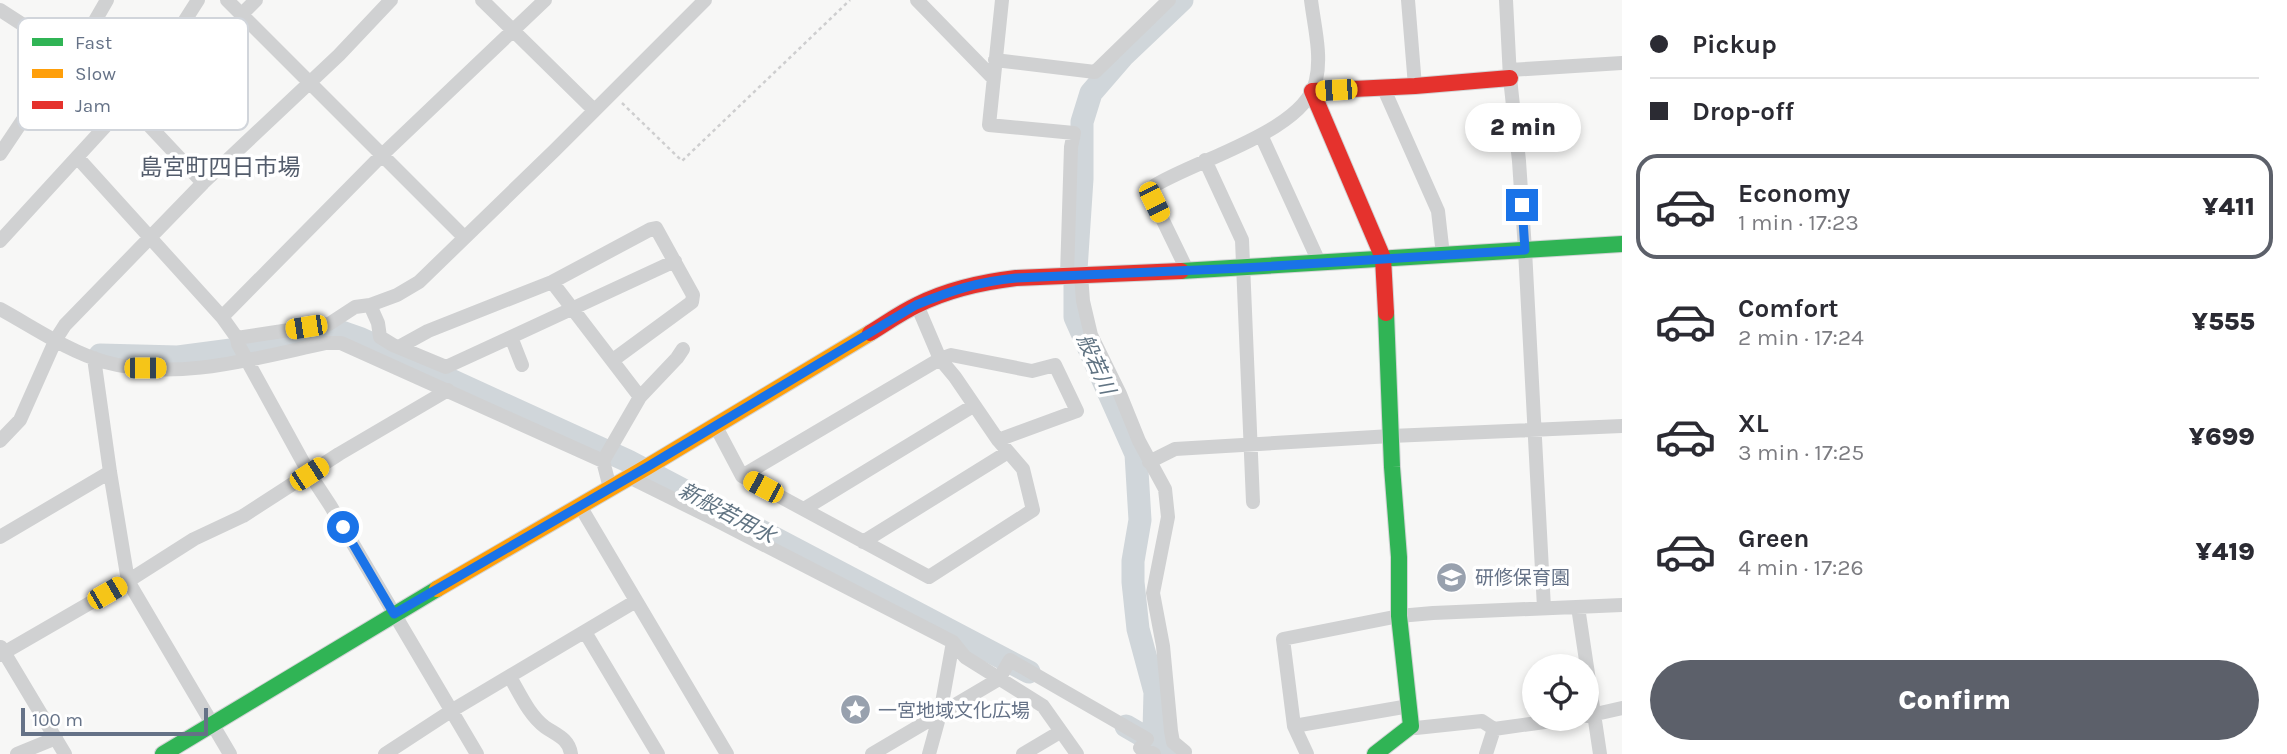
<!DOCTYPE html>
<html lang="en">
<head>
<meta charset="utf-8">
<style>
	body { margin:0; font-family:Karla,"Noto Sans JP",sans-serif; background:#f7f7f7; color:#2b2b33; height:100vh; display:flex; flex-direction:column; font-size:26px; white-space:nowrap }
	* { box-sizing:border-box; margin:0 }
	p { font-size:23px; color:#7c7c81 }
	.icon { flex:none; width:38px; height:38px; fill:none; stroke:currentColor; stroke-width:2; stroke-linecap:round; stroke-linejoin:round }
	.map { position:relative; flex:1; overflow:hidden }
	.drawer { display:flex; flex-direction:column; background:#fff; width:665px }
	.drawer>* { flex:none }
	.hud { display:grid; align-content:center; height:154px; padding:0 28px; background:#fff }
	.tools { position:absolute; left:1522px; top:654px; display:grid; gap:14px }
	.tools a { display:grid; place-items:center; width:77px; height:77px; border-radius:50%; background:#fff; box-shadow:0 4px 10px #0003; font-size:35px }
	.scale { position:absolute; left:21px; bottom:18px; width:187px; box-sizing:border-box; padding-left:7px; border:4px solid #657287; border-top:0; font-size:19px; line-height:24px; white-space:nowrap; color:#657287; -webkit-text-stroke:5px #fff; paint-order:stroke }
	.end { position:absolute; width:32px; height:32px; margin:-16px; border:9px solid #1a73e8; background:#fff; box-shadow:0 0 0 4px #fff }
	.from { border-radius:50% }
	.bubble { position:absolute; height:49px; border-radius:24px; background:#fff; box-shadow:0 4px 10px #0003; font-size:23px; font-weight:800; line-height:49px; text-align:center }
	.car { position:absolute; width:21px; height:42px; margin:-21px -10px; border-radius:9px; box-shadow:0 0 5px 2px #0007; background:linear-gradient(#f5c518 24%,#345 0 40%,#f5c518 0 76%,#345 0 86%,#f5c518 0) }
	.hud b { display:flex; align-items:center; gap:24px; height:66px; font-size:26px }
	.hud b+b { border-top:2px solid #e1e1e2 }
	.hud i { width:18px; height:18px; background:#2b2b33 }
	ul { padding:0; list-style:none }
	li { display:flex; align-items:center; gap:21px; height:105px; margin:0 14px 10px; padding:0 14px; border:4px solid transparent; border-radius:21px }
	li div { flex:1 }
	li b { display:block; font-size:26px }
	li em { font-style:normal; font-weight:800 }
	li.selected { border-color:#5c606a }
	li>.icon { width:63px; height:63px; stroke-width:1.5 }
	.primary-button { display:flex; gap:14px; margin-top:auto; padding:14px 28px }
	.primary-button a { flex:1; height:80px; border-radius:42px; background:#5c606a; color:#fff; font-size:28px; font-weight:800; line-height:80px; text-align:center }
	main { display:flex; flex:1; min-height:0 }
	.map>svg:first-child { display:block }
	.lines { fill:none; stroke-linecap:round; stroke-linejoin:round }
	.river { stroke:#d0d6da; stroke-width:23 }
	.fast-casing { stroke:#d2d4d5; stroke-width:18 }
	.slow-casing { stroke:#d2d4d5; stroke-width:18 }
	.jam-casing { stroke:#d2d4d5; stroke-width:18 }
	.path { stroke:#cececf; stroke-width:2.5; stroke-dasharray:3.5 3.5; stroke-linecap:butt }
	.street { stroke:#d0d1d2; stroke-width:14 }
	.fast { stroke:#30b455; stroke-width:16 }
	.slow { stroke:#ff9f0a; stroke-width:16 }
	.jam { stroke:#e5322d; stroke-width:16 }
	.route { stroke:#1a73e8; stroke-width:9 }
	.labels { text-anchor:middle; stroke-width:7; stroke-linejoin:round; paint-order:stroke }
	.poi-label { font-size:19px; fill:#657287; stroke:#fff; text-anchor:start }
	.water-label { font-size:21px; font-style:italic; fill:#617483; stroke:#fff }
	.quarter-label { font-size:23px; fill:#545d6c; stroke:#fff }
	.key { fill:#fff; stroke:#d1d5db; stroke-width:2 }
	.key-label { font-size:19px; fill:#657287 }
</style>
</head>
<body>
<main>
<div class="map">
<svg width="1622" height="754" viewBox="0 0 1622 754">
	<rect width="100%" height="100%" fill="#f7f7f6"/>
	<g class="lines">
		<path class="river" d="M100,355L178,357L254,347L339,331L359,338L628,461L1029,672
			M1126,726L1174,754
			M1167,748L1154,730L1155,692L1138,629L1133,582V561L1140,520L1136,454L1075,317V285L1082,179V122L1091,93L1123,56L1182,0"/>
		<defs>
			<path id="fast" d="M1181,271L1622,244
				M163,754L437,589
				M1375,754L1411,726L1399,616V557L1392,467L1386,313"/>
			<path id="slow" d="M437,589L647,467L870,333"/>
			<path id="jam" d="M1386,313L1383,258L1312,91L1415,86L1510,78
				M870,333C885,324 900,313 917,305C947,290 982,282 1016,278L1181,271"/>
		</defs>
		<use href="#fast" class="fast-casing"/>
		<use href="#slow" class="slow-casing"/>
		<use href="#jam" class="jam-casing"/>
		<path class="path" d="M622,103L682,161L850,0"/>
		<path class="street" d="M227,0L464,237
			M482,0L594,110
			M917,0L993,78
			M1002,0L989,125L1074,133L1071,147L1067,275
			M1408,0L1415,86
			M1506,0L1510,78L1519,161L1525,250L1544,608
			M0,10L133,96
			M241,15L256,0
			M995,60L1095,72L1169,0
			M1510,70L1622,63
			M1383,87L1438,211L1443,255
			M128,103L203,183
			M1261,135L1319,262
			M0,154L67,54L88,33L107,0
			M77,157L222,317L237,338L238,344L309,473L330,505L477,754
			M1205,160L1242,240L1253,502
			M0,241L145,83L198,0
			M1187,270L1154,202V186C1195,160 1306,131 1316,80C1322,55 1314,25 1311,0
			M1081,275L1083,301L1091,335L1120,394L1139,441L1165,489L1168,517L1153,593L1163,646L1171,731L1173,742L1185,752
			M552,282L640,397
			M0,309C33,327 69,352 105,362C177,382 256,358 326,343H341L603,461L610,488
			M222,317L382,155L545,0
			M511,337L675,261
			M237,338L329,324L355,307L370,305
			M399,347L428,331L552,282L651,229L656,228L693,295L692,302L613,360
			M94,358L110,472L128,581L230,754
			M522,365L511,337L446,367L393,345L380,337L378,323L370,305L397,295L419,282L555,150L705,0
			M715,425L742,476L929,577L1033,510L1023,469L998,440L955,377L940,359L917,305
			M0,441L20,420L56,339L65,325L203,183L339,55L391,0
			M603,461L640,397L677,358L683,349
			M1149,462L1175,449L1391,436L1622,426
			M742,476L940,359L951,355L1032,371L1055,365L1077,411L998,440
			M629,477L712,518L953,642L965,657L1043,706L1077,754
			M580,506L727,754
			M804,509L973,406
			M0,537L110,472
			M863,542L1008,452
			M1578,607L1600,754
			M585,632L658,754
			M1,647L65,754
			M0,655L128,581L194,539L243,516L339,454L448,390
			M510,677C520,694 529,715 545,727C557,735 569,739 571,754
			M1587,716L1622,708
			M1294,726L1409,706
			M1411,726L1416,728L1482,721L1494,729
			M17,754L56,738
			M385,754L451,711L636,601
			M872,754L999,679L1010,660L1147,739L1140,748L1154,754
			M929,754L940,714L953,642
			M1023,754L1060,732
			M1307,754L1294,726L1283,639L1399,616L1433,613L1622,605
			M1486,754L1494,729L1566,719"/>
		<use href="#fast" class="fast"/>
		<use href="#slow" class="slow"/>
		<use href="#jam" class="jam"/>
	</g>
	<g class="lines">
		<path class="route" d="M343,527L394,614L647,467L916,305C953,290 977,282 1016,278L1243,268L1525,250L1522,205"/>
	</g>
	<defs>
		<symbol id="school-disc" viewBox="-11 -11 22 22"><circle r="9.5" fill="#98a1ae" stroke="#fff"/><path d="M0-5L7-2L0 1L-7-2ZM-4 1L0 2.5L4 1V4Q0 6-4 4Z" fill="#fff"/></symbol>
		<symbol id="sight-disc" viewBox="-11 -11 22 22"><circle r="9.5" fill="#98a1ae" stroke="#fff"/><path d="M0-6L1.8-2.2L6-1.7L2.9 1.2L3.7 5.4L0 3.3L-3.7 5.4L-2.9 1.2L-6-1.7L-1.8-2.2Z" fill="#fff"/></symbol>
	</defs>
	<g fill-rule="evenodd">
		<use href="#school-disc" x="1434" y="560" width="35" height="35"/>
		<use href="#sight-disc" x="838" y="692" width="35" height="35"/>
	</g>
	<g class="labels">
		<g class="poi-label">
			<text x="1475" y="584">研修保育園</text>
			<text x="878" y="717">一宮地域文化広場</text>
		</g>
		<g class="water-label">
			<text transform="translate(1096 364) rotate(66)" y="7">般若川</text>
			<text transform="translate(727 513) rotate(28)" y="7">新般若用水</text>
		</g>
		<g class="quarter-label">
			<text x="220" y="175">島宮町四日市場</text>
		</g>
	</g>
	<rect x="18" y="18" width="230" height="112" rx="10" class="key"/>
	<rect x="32" y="38" width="31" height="8" fill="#30b455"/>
	<rect x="32" y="69" width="31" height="9" fill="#ff9f0a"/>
	<rect x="32" y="101" width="31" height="8" fill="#e5322d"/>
	<g class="key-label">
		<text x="75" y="49">Fast</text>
		<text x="75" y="80">Slow</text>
		<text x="75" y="112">Jam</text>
	</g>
</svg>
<div class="tools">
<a><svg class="icon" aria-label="locate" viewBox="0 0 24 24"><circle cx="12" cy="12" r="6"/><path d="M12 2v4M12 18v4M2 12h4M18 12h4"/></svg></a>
</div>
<div class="scale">100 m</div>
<i class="end from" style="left:343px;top:527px"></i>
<i class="end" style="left:1522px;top:205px"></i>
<div class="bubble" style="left:1465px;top:103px;width:116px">2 min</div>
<i class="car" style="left:1336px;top:90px;rotate:267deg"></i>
<i class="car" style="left:1154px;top:202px;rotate:154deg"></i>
<i class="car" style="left:306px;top:327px;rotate:261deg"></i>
<i class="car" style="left:145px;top:368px;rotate:90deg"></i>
<i class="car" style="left:309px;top:474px;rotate:57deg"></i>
<i class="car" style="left:763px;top:487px;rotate:298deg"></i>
<i class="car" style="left:107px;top:593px;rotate:60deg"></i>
</div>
<section class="drawer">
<div class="hud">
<b><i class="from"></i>Pickup</b>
<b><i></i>Drop-off</b>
</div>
<ul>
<li class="selected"><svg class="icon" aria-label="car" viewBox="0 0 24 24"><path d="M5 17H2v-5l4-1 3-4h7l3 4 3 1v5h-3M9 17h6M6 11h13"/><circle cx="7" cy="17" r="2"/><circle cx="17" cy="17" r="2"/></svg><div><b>Economy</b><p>1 min · 17:23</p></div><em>¥411</em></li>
<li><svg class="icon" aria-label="car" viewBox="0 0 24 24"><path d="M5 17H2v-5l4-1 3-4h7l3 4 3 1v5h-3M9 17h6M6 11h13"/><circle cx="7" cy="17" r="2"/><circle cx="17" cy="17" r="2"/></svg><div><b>Comfort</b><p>2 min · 17:24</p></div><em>¥555</em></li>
<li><svg class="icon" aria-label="car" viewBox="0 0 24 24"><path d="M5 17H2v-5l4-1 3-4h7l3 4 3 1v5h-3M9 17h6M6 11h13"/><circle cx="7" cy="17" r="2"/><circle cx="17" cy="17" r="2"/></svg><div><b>XL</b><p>3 min · 17:25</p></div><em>¥699</em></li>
<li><svg class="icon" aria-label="car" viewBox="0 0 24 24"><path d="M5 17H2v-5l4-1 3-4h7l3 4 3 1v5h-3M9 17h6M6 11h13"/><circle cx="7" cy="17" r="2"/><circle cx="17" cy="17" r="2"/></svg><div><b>Green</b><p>4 min · 17:26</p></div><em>¥419</em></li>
</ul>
<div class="primary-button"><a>Confirm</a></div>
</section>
</main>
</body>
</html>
